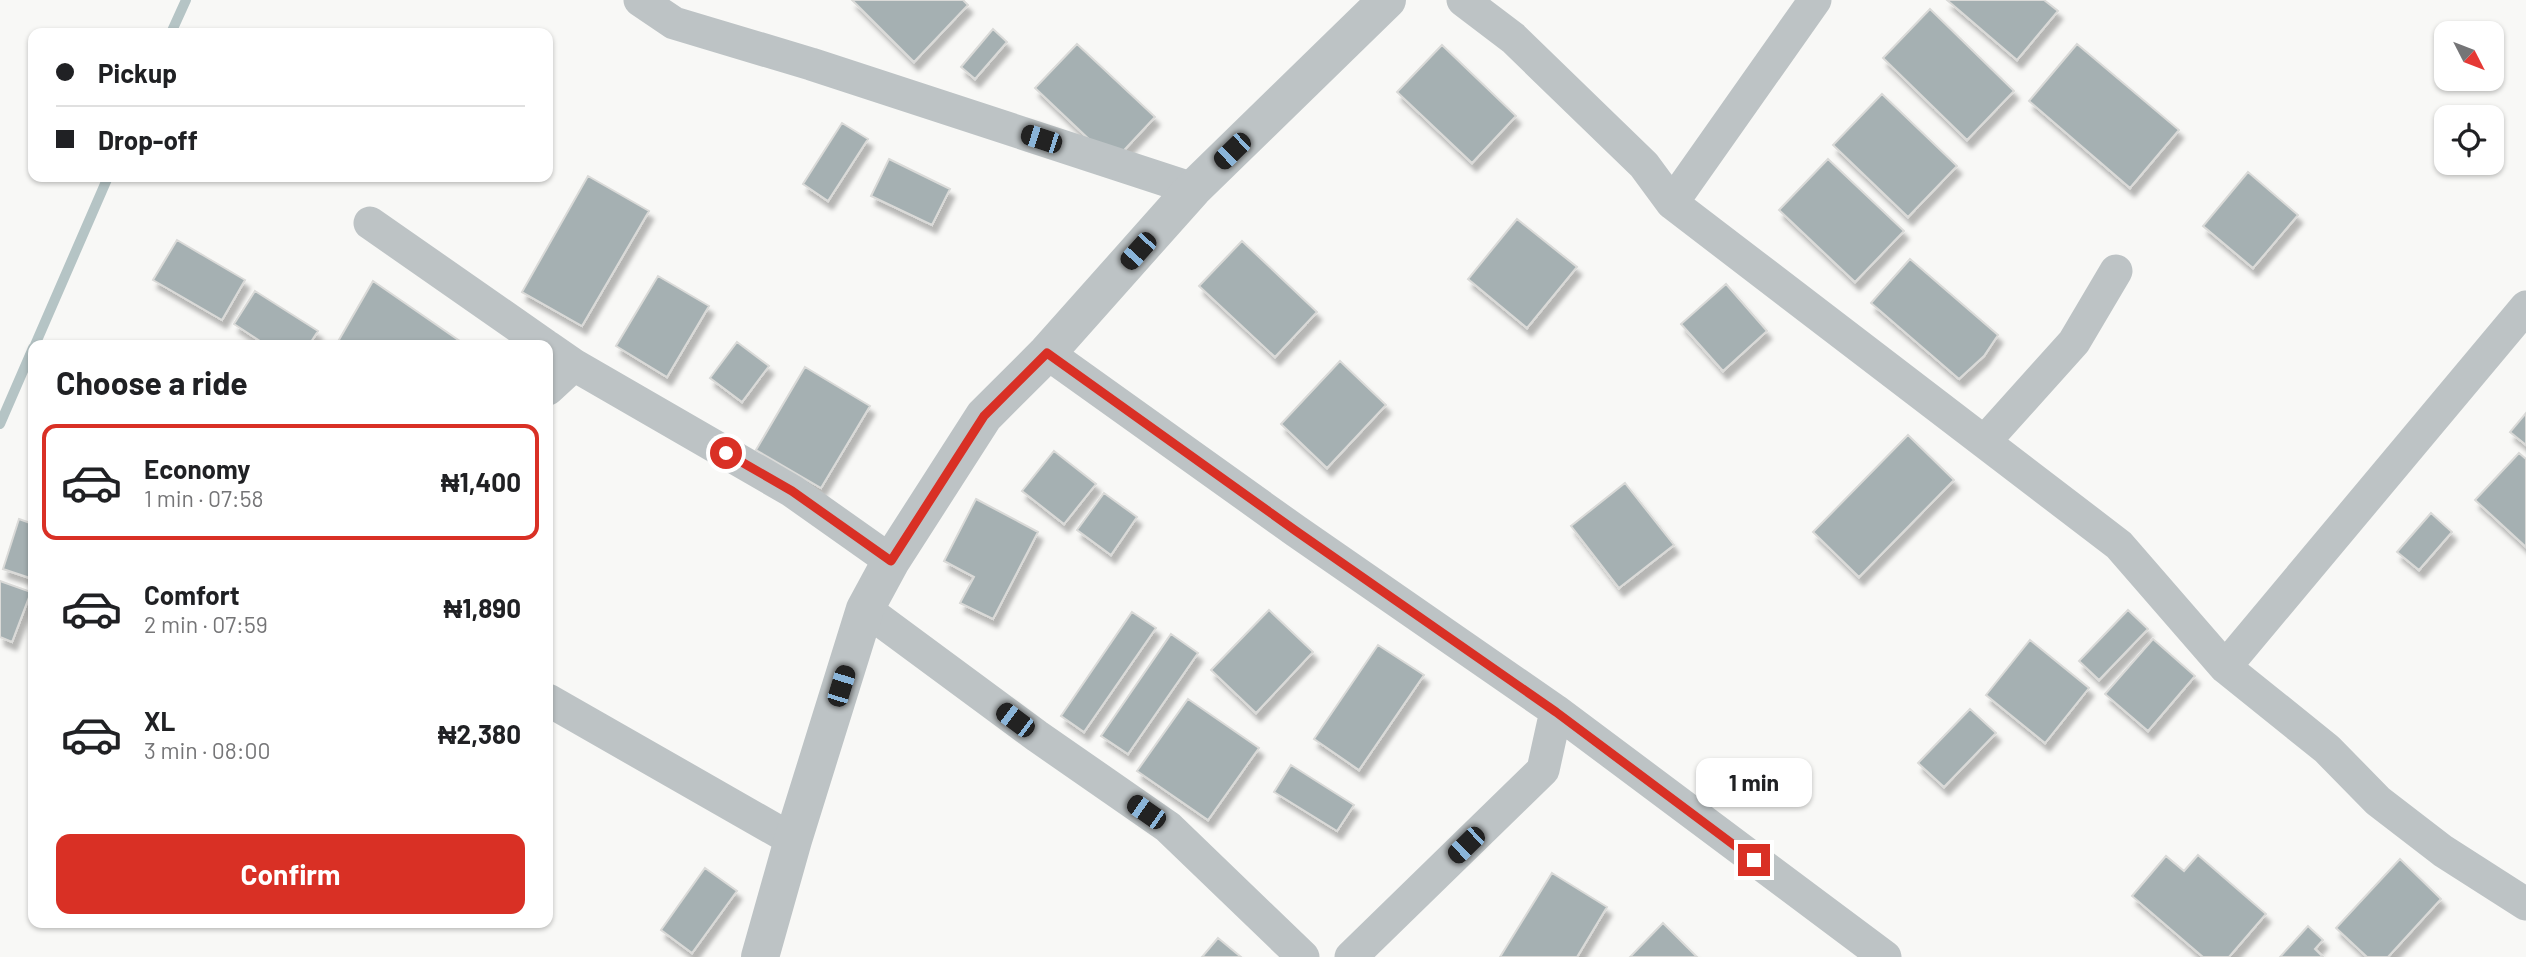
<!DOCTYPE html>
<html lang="en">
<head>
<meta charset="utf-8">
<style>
	body { margin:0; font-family:Barlow,sans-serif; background:#f6f6f6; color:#202124; height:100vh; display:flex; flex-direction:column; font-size:26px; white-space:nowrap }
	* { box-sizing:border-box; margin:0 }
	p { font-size:23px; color:#757577 }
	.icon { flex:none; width:38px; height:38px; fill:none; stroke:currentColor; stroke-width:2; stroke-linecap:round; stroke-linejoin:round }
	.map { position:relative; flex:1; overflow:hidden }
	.details { position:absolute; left:28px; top:340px; width:525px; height:588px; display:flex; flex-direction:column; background:#fff; border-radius:14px; box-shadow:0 2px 5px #0004 }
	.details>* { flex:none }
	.guide { position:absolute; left:28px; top:28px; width:525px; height:154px; border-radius:14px; box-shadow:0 2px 5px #0004; display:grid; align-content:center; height:154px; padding:0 28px; background:#fff }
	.needle { width:46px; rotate:132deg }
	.buttons { position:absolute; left:2434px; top:21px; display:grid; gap:14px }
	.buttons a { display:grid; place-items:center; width:70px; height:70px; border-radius:14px; background:#fff; box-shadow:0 2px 5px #0004; font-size:35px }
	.end { position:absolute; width:32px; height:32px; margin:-16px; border:9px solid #d93025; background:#fff; box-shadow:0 0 0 4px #fff }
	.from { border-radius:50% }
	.bubble { position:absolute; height:49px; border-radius:14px; background:#fff; box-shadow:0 2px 5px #0004; font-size:23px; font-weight:700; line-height:49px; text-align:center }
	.car { position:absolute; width:21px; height:42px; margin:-21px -10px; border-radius:9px; box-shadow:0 0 5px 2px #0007; background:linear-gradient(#222 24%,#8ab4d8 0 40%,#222 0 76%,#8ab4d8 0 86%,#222 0) }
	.guide b { display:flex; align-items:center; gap:24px; height:66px; font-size:26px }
	.guide b+b { border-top:2px solid #e0e0e0 }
	.guide i { width:18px; height:18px; background:#202124 }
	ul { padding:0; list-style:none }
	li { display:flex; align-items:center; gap:21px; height:116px; margin:0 14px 10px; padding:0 14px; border:4px solid transparent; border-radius:14px }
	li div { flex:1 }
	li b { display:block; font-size:26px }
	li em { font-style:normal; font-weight:700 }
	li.current { border-color:#d93025 }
	li>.icon { width:63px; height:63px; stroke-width:1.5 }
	h2 { padding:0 28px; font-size:32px; line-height:84px }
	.primary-button { display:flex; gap:14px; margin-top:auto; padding:14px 28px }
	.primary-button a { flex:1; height:80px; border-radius:14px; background:#d93025; color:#fff; font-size:28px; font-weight:700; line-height:80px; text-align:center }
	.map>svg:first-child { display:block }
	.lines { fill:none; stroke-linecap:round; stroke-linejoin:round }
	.stream { stroke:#b5c4c5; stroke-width:10 }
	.building { fill:#a5b0b2; stroke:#dadad8; stroke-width:2; filter:url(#shadow) }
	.minor { stroke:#bdc3c5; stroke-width:33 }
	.tertiary { stroke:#bdc3c5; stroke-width:38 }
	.route { stroke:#d93025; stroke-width:9 }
</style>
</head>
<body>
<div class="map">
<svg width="2526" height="957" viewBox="0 0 2526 957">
	<defs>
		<filter id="shadow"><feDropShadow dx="4.5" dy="8" stdDeviation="2" flood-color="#0004"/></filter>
	</defs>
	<rect width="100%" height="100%" fill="#f8f8f6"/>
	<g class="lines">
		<path class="stream" d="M171,33L186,0
			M35,345L108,177
			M0,424L33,348"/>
	</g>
	<path class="building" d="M852,0H963L968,5L914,62Z
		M1947,0H2044L2058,11L2017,60Z
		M1930,9L2014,91L1967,140L1883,58Z
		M993,29L1007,42L975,79L961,67Z
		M1077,44L1155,117L1113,162L1035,88Z
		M2077,44L2179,130L2130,188L2029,101Z
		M1442,45L1516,116L1472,163L1397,92Z
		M1882,94L1957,166L1908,217L1833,145Z
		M842,123L868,139L828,201L803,184Z
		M889,159L950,189L932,225L871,196Z
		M1828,159L1904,231L1855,282L1779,210Z
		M2248,172L2298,215L2253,268L2203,226Z
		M588,176L649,211L582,326L522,292Z
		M1517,219L1577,267L1527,328L1468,279Z
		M177,240L245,280L222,320L153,280Z
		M1242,241L1317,312L1275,357L1199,286Z
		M1910,259L1998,335L1984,356L1959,379L1871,303Z
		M658,276L709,306L667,377L616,346Z
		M373,281L464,344L463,345H336Z
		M1726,284L1767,331L1723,371L1681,324Z
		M255,291L318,331L309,345H266L234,324Z
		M737,342L769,366L742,402L710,378Z
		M1340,361L1386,405L1327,468L1281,424Z
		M805,367L870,406L821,488L756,450Z
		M2526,413V445L2510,432Z
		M1908,435L1954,480L1859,577L1813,532Z
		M1054,451L1096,484L1064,524L1022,491Z
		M2519,453L2526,459V547L2475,500Z
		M1625,483L1674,545L1619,588L1571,526Z
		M1104,493L1137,517L1111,555L1077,530Z
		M976,499L1038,532L993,619L960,603L974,577L944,561Z
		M2431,513L2452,532L2419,570L2397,552Z
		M19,519L33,524V579L3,569Z
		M0,581L31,592L12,642L0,637Z
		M1269,610L1313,652L1256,713L1211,670Z
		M2128,610L2148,629L2099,680L2079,661Z
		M1132,612L1156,628L1084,732L1061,716Z
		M1171,634L1198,653L1128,754L1101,736Z
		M2153,639L2195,676L2148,731L2105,694Z
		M2030,640L2089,688L2045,743L1986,695Z
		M1378,645L1424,675L1359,770L1314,739Z
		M1188,699L1259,748L1208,820L1137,771Z
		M1970,709L1996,733L1944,787L1918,763Z
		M1291,765L1354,805L1337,831L1274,792Z
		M2198,855L2266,914L2229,957H2203L2132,896L2166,856L2184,871Z
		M2400,859L2441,899L2388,957H2367L2336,928Z
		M705,868L737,891L692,953L661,930Z
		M1552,873L1607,907L1577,957H1500Z
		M1663,923L1697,957H1630Z
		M2308,926L2323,940L2315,949L2323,957H2280Z
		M1218,938L1241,957H1202Z"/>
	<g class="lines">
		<path class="minor" d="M640,0L674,23L811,64L1193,189
			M1463,0L1513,38L1644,165L1672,203L2119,545L2225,667L2327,749L2378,801L2443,851L2526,904
			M1672,203L1815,0
			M370,223L545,345
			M548,347L574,365L792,491L891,561
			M1047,353L1296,531L1556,711L1543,770L1351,957
			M548,389L574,365
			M1985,441L2074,342L2116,271
			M865,609L1037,736L1168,827L1303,957
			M2225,667L2526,307
			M548,700L793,840
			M1556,711L1885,957"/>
		<path class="tertiary" d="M760,957L793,840L865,609L891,561L984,416L1047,353L1193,189L1387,0"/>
	</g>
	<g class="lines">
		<path class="route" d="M726,453L792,491L891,561L984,416L1047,353L1296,531L1556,712L1754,860"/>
	</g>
</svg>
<div class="buttons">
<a><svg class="needle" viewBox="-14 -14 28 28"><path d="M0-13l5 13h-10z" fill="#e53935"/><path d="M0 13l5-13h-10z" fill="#757577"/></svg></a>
<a><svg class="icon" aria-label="locate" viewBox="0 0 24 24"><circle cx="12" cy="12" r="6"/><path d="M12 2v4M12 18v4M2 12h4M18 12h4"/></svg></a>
</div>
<i class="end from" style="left:726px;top:453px"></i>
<i class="end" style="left:1754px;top:860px"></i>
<div class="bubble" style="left:1696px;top:758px;width:116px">1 min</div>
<i class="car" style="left:1041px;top:139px;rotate:288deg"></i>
<i class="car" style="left:1232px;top:151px;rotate:226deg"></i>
<i class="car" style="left:1138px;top:251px;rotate:222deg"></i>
<i class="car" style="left:841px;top:686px;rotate:17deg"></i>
<i class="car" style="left:1015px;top:720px;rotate:307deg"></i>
<i class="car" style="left:1146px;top:812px;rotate:305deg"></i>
<i class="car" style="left:1466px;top:845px;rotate:226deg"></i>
<div class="guide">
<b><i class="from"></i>Pickup</b>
<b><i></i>Drop-off</b>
</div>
<section class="details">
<h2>Choose a ride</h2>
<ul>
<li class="current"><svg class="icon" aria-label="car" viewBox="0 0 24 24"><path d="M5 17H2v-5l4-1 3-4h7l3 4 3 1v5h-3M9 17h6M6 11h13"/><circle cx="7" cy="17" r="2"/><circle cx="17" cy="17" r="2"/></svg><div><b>Economy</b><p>1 min · 07:58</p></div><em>₦1,400</em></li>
<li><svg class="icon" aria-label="car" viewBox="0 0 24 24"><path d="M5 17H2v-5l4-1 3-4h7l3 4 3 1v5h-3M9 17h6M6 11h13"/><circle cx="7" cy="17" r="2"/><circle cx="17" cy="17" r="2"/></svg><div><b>Comfort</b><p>2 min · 07:59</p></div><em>₦1,890</em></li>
<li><svg class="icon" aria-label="car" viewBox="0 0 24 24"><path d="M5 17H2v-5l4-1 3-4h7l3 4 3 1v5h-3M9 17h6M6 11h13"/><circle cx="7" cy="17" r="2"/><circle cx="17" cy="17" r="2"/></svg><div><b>XL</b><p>3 min · 08:00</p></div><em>₦2,380</em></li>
</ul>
<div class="primary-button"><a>Confirm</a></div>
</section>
</div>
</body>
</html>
